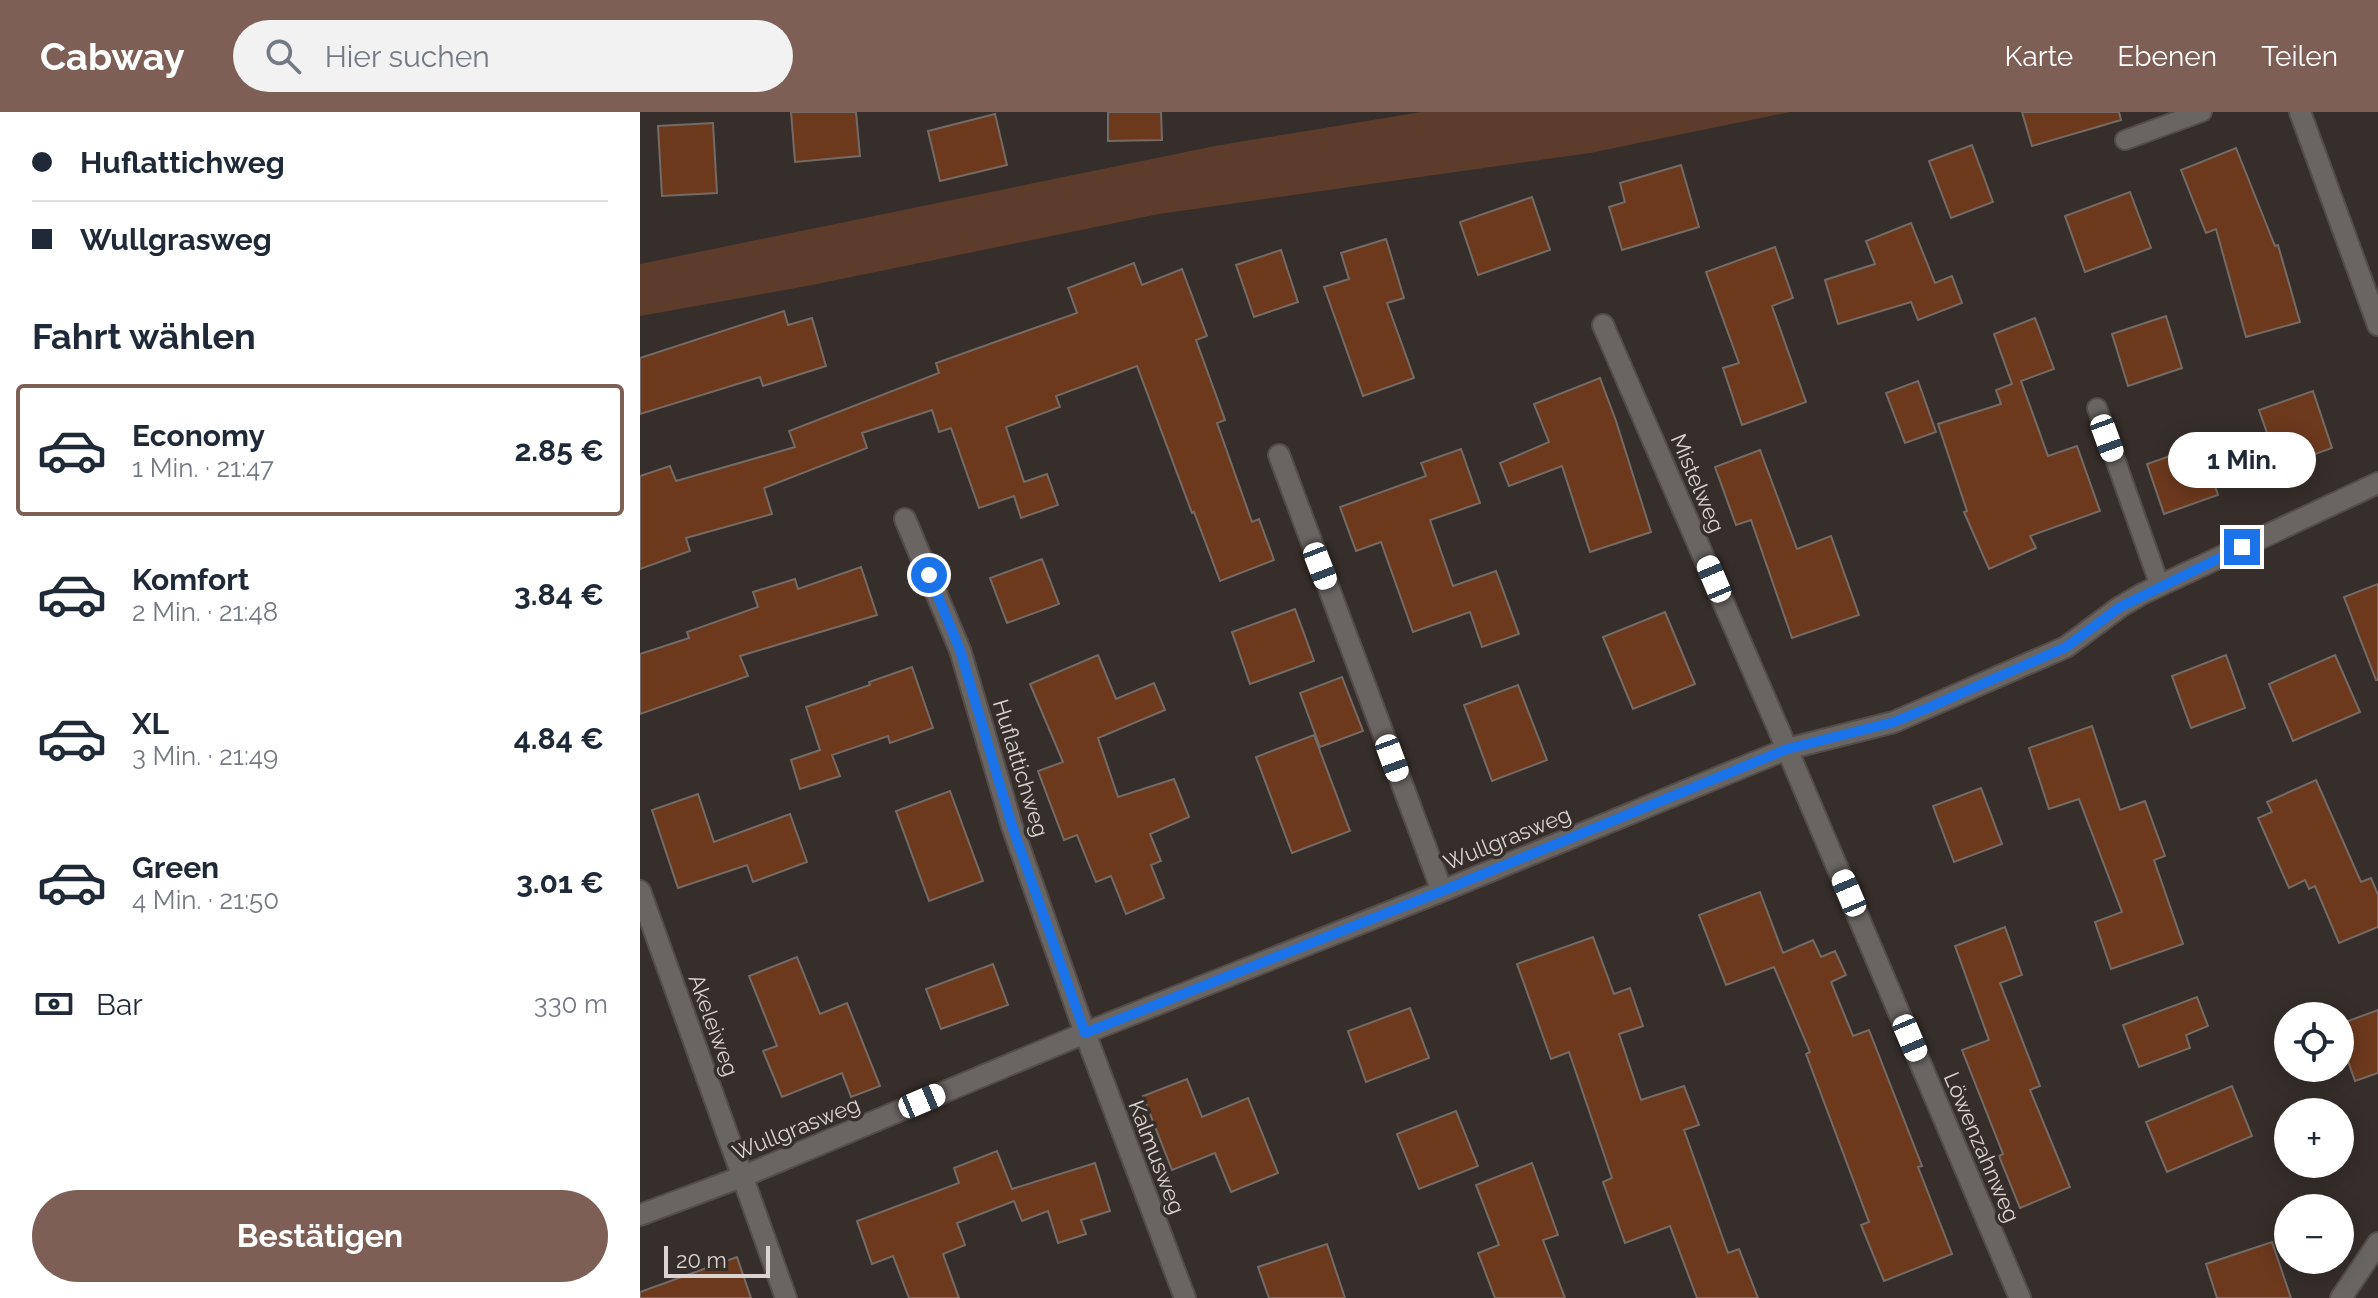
<!DOCTYPE html>
<html lang="de">
<head>
<meta charset="utf-8">
<style>
	body { margin:0; font-family:Raleway,sans-serif; background:#f2f2f3; color:#1f2937; height:100vh; display:flex; flex-direction:column; font-size:30px; white-space:nowrap }
	* { box-sizing:border-box; margin:0 }
	p { font-size:26px; color:#747a83 }
	.icon { flex:none; width:44px; height:44px; fill:none; stroke:currentColor; stroke-width:2; stroke-linecap:round; stroke-linejoin:round }
	.map { position:relative; flex:1; overflow:hidden }
	.drawer { display:flex; flex-direction:column; background:#fff; width:640px }
	.drawer>* { flex:none }
	.banner { display:grid; align-content:center; height:176px; padding:0 32px; background:#fff }
	.tools { position:absolute; left:1634px; top:890px; display:grid; gap:16px }
	.tools a { display:grid; place-items:center; width:80px; height:80px; border-radius:50%; background:#fff; box-shadow:0 4px 20px #0003; font-size:40px }
	.scale { position:absolute; left:24px; bottom:20px; width:106px; box-sizing:border-box; padding-left:8px; border:4px solid #d9d4d1; border-top:0; font-size:22px; line-height:28px; white-space:nowrap; color:#d9d4d1; -webkit-text-stroke:6px #362e2a; paint-order:stroke }
	.end { position:absolute; width:36px; height:36px; margin:-18px; border:10px solid #1a73e8; background:#fff; box-shadow:0 0 0 4px #fff }
	.from { border-radius:50% }
	.bubble { position:absolute; height:56px; border-radius:28px; background:#fff; box-shadow:0 4px 20px #0003; font-size:26px; font-weight:700; line-height:56px; text-align:center }
	.car { position:absolute; width:24px; height:48px; margin:-24px -12px; border-radius:10px; box-shadow:0 0 6px 2px #0007; background:linear-gradient(#fff 24%,#345 0 40%,#fff 0 76%,#345 0 86%,#fff 0) }
	.banner b { display:flex; align-items:center; gap:28px; height:76px; font-size:30px }
	.banner b+b { border-top:2px solid #e0e1e3 }
	.banner i { width:20px; height:20px; background:#1f2937 }
	ul { padding:0; list-style:none }
	li { display:flex; align-items:center; gap:24px; height:132px; margin:0 16px 12px; padding:0 16px; border:4px solid transparent; border-radius:8px }
	li div { flex:1 }
	li b { display:block; font-size:30px }
	li em { font-style:normal; font-weight:700 }
	li.on { border-color:#7d5f55 }
	li>.icon { width:72px; height:72px; stroke-width:1.5 }
	h2 { padding:0 32px; font-size:36px; line-height:96px }
	.pay { display:flex; align-items:center; gap:20px; height:88px; padding:0 32px; font-size:30px }
	.pay p { margin-inline-start:auto }
	.primary-button { display:flex; gap:16px; margin-top:auto; padding:16px 32px }
	.primary-button a { flex:1; height:92px; border-radius:48px; background:#7d5f55; color:#fff; font-size:32px; font-weight:700; line-height:92px; text-align:center }
	header { display:flex; align-items:center; gap:48px; box-sizing:border-box; height:112px; padding:0 40px; background:#7d5f55; color:#fff }
	header strong { font-size:38px }
	nav { display:flex; gap:44px; margin-inline-start:auto; font-size:28px }
	.search { width:560px; height:72px; background:#f2f2f3; display:flex; align-items:center; gap:20px; box-sizing:border-box; padding:0 28px; border-radius:44px; color:#747a83; font-size:30px }
	main { display:flex; flex:1; min-height:0 }
	.map>svg:first-child { display:block }
	.green { fill:#5e3c2b }
	.building { fill:#6c391d; stroke:#746a66; stroke-width:2 }
	.lines { fill:none; stroke-linecap:round; stroke-linejoin:round }
	.service-casing { stroke:#534c48; stroke-width:22 }
	.minor-casing { stroke:#534c48; stroke-width:24 }
	.service { stroke:#696563; stroke-width:18 }
	.minor { stroke:#696563; stroke-width:20 }
	.route { stroke:#1a73e8; stroke-width:10 }
	.labels { text-anchor:middle; stroke-width:7; stroke-linejoin:round; paint-order:stroke }
	.street-label { font-size:22px; fill:#d9d4d1; stroke:#362e2a }
</style>
</head>
<body>
<header>
<strong>Cabway</strong>
<div class="search"><svg class="icon" aria-label="search" viewBox="0 0 24 24"><circle cx="10" cy="10" r="6"/><path d="M15 15l6 6"/></svg>Hier suchen</div>
<nav><a>Karte</a><a>Ebenen</a><a>Teilen</a></nav>
</header>
<main>
<section class="drawer">
<div class="banner">
<b><i class="from"></i>Huflattichweg</b>
<b><i></i>Wullgrasweg</b>
</div>
<h2>Fahrt wählen</h2>
<ul>
<li class="on"><svg class="icon" aria-label="car" viewBox="0 0 24 24"><path d="M5 17H2v-5l4-1 3-4h7l3 4 3 1v5h-3M9 17h6M6 11h13"/><circle cx="7" cy="17" r="2"/><circle cx="17" cy="17" r="2"/></svg><div><b>Economy</b><p>1 Min. · 21:47</p></div><em>2.85 €</em></li>
<li><svg class="icon" aria-label="car" viewBox="0 0 24 24"><path d="M5 17H2v-5l4-1 3-4h7l3 4 3 1v5h-3M9 17h6M6 11h13"/><circle cx="7" cy="17" r="2"/><circle cx="17" cy="17" r="2"/></svg><div><b>Komfort</b><p>2 Min. · 21:48</p></div><em>3.84 €</em></li>
<li><svg class="icon" aria-label="car" viewBox="0 0 24 24"><path d="M5 17H2v-5l4-1 3-4h7l3 4 3 1v5h-3M9 17h6M6 11h13"/><circle cx="7" cy="17" r="2"/><circle cx="17" cy="17" r="2"/></svg><div><b>XL</b><p>3 Min. · 21:49</p></div><em>4.84 €</em></li>
<li><svg class="icon" aria-label="car" viewBox="0 0 24 24"><path d="M5 17H2v-5l4-1 3-4h7l3 4 3 1v5h-3M9 17h6M6 11h13"/><circle cx="7" cy="17" r="2"/><circle cx="17" cy="17" r="2"/></svg><div><b>Green</b><p>4 Min. · 21:50</p></div><em>3.01 €</em></li>
</ul>
<div class="pay"><svg class="icon" aria-label="cash" viewBox="0 0 24 24"><path d="M3 7h18v10H3z"/><circle cx="12" cy="12" r="2"/></svg>Bar<p>330 m</p></div>
<div class="primary-button"><a>Bestätigen</a></div>
</section>
<div class="map">
<svg width="1738" height="1186" viewBox="0 0 1738 1186">
	<rect width="100%" height="100%" fill="#362e2a"/>
	<path class="green" d="M781,0H1150L950,41L519,102L167,174L0,204V152L575,34Z"/>
	<path class="building" d="M151,0H216L220,44L155,50Z
		M468,0H521L522,28L468,29Z
		M1382,0H1479L1481,8L1392,34Z
		M355,2L367,53L300,69L288,19Z
		M73,11L77,81L22,84L18,14Z
		M1332,33L1353,90L1311,106L1289,49Z
		M1596,36L1635,134L1638,133L1660,210L1606,225L1576,117L1566,121L1541,58Z
		M1041,53L1059,115L982,138L969,95L985,90L980,71Z
		M1490,80L1511,136L1445,160L1425,104Z
		M892,85L910,138L838,163L820,110Z
		M1271,111L1295,171L1312,164L1322,191L1278,208L1271,190L1198,212L1185,168L1235,152L1226,129Z
		M746,127L764,186L747,191L774,266L723,284L684,175L709,167L701,141Z
		M1135,135L1153,186L1132,194L1166,290L1102,313L1083,256L1099,251L1066,160Z
		M641,138L658,190L614,205L596,153Z
		M494,151L502,173L542,157L567,224L556,228L585,308L577,311L612,410L619,407L634,448L580,469L554,400L552,401L497,254L416,284L420,295L366,315L384,370L407,362L418,393L381,406L374,384L339,396L311,316L299,320L292,298L222,321L227,336L124,376L132,402L46,426L50,439L0,457V364L30,354L36,369L155,335L149,319L299,261L296,251L437,201L428,176Z
		M144,199L148,213L172,206L186,254L123,274L120,265L0,302V246Z
		M1526,204L1542,256L1488,274L1472,222Z
		M1395,206L1414,257L1381,269L1408,344L1437,334L1460,399L1390,424L1396,436L1349,457L1324,400L1327,399L1298,312L1361,292L1356,278L1372,272L1354,222Z
		M960,266L976,309L1011,420L950,440L922,354L869,374L860,351L909,330L894,292Z
		M1278,269L1296,320L1265,331L1246,281Z
		M1673,279L1692,336L1639,355L1619,298Z
		M1561,333L1578,383L1524,402L1507,352Z
		M821,337L840,391L790,408L813,474L856,459L879,522L842,535L830,500L773,520L741,430L716,439L700,395L786,364L781,351Z
		M1120,338L1157,437L1191,424L1219,503L1152,526L1111,408L1096,413L1075,355Z
		M402,447L419,492L367,511L350,466Z
		M221,455L237,503L100,544L108,564L0,602V542L49,526L47,520L118,495L113,480L155,467L158,477Z
		M1738,472V568H1736L1704,485Z
		M655,497L674,549L610,572L592,520Z
		M1025,500L1055,572L993,597L963,525Z
		M458,543L476,587L514,571L525,598L458,626L478,685L534,667L549,705L510,722L521,749L511,753L524,786L486,802L471,764L456,770L437,723L424,728L398,659L423,650L390,572Z
		M1586,543L1605,596L1551,616L1532,564Z
		M1695,543L1720,600L1653,629L1629,572Z
		M272,555L293,616L250,631L248,624L192,643L200,664L160,677L151,648L180,638L166,595L230,573L229,570Z
		M702,565L723,619L680,635L660,581Z
		M878,573L907,648L852,669L824,593Z
		M1452,614L1480,698L1505,689L1525,744L1514,748L1543,832L1471,857L1455,810L1482,800L1439,687L1409,697L1389,636Z
		M674,623L710,719L652,741L616,645Z
		M1676,668L1721,770L1731,766L1738,783V815L1699,831L1675,774L1669,777L1665,768L1649,776L1618,706L1632,700L1627,690Z
		M1341,676L1362,732L1314,750L1293,694Z
		M310,679L343,769L289,789L256,699Z
		M58,682L74,730L150,702L167,750L113,770L107,753L38,776L12,698Z
		M1120,780L1143,841L1173,828L1181,845L1195,839L1206,863L1191,870L1213,924L1229,918L1282,1054L1278,1055L1312,1142L1244,1169L1221,1113L1229,1110L1166,942L1170,940L1134,855L1086,873L1059,803Z
		M1365,815L1382,863L1360,871L1400,974L1390,978L1430,1075L1380,1096L1359,1044L1363,1042L1322,938L1349,928L1315,834Z
		M953,825L974,882L990,876L1003,914L979,922L1001,988L1044,974L1059,1013L1044,1018L1088,1141L1099,1137L1118,1186H1057L1030,1114L985,1131L963,1070L972,1066L929,940L911,947L877,852Z
		M157,845L180,902L207,891L240,974L211,985L202,961L142,985L123,939L137,934L109,864Z
		M353,852L368,893L301,917L286,877Z
		M1557,885L1568,914L1546,923L1550,936L1499,955L1483,913Z
		M770,896L789,946L726,970L708,919Z
		M1738,898V961L1715,969L1701,929L1704,927L1700,912Z
		M547,967L562,1005L608,986L638,1061L591,1080L575,1041L532,1058L503,984Z
		M1592,974L1612,1024L1527,1060L1506,1010Z
		M816,999L838,1054L779,1077L757,1022Z
		M357,1039L372,1077L455,1051L470,1099L441,1108L446,1122L418,1131L408,1099L382,1109L374,1089L317,1111L325,1133L303,1142L319,1186H269L253,1144L232,1152L217,1109L319,1071L314,1056Z
		M892,1051L918,1123L903,1128L925,1186H855L838,1141L859,1133L836,1073Z
		M1632,1130L1651,1186H1577L1566,1152Z
		M687,1132L705,1186H629L618,1155Z
		M97,1145L111,1186H0V1180Z"/>
	<g class="lines">
		<defs>
			<path id="service" d="M1485,28L1562,0
				M1457,296L1520,474"/>
			<path id="minor" d="M1660,0L1738,213
				M963,213L1147,637L1380,1186
				M639,343L802,779
				M265,407L320,538L372,714L445,921L545,1186
				M0,779L146,1186
				M0,1103L104,1064L445,921L802,779L1147,637L1254,610L1426,535L1480,495L1502,482L1738,371
				M1701,1186L1738,1131"/>
		</defs>
		<use href="#service" class="service-casing"/>
		<use href="#minor" class="minor-casing"/>
		<use href="#service" class="service"/>
		<use href="#minor" class="minor"/>
	</g>
	<g class="lines">
		<path class="route" d="M289,463L320,538L372,714L445,921L802,779L1147,637L1254,610L1283,598L1426,535L1480,495L1602,435"/>
	</g>
	<g class="labels">
		<g class="street-label">
			<text transform="translate(1058 371) rotate(67)" y="8">Mistelweg</text>
			<text transform="translate(381 656) rotate(73)" y="8">Huflattichweg</text>
			<text transform="translate(867 726) rotate(-22)" y="8">Wullgrasweg</text>
			<text transform="translate(74 913) rotate(70)" y="8">Akeleiweg</text>
			<text transform="translate(156 1016) rotate(-22)" y="8">Wullgrasweg</text>
			<text transform="translate(1342 1035) rotate(67)" y="8">Löwenzahnweg</text>
			<text transform="translate(517 1045) rotate(69)" y="8">Kalmusweg</text>
		</g>
	</g>
</svg>
<div class="tools">
<a><svg class="icon" aria-label="locate" viewBox="0 0 24 24"><circle cx="12" cy="12" r="6"/><path d="M12 2v4M12 18v4M2 12h4M18 12h4"/></svg></a>
<a>+</a>
<a>−</a>
</div>
<div class="scale">20 m</div>
<i class="end from" style="left:289px;top:463px"></i>
<i class="end" style="left:1602px;top:435px"></i>
<div class="bubble" style="left:1528px;top:320px;width:148px">1 Min.</div>
<i class="car" style="left:1467px;top:326px;rotate:160deg"></i>
<i class="car" style="left:680px;top:454px;rotate:159deg"></i>
<i class="car" style="left:1074px;top:467px;rotate:337deg"></i>
<i class="car" style="left:752px;top:646px;rotate:160deg"></i>
<i class="car" style="left:1209px;top:781px;rotate:337deg"></i>
<i class="car" style="left:1270px;top:926px;rotate:157deg"></i>
<i class="car" style="left:282px;top:989px;rotate:67deg"></i>
</div>
</main>
</body>
</html>
